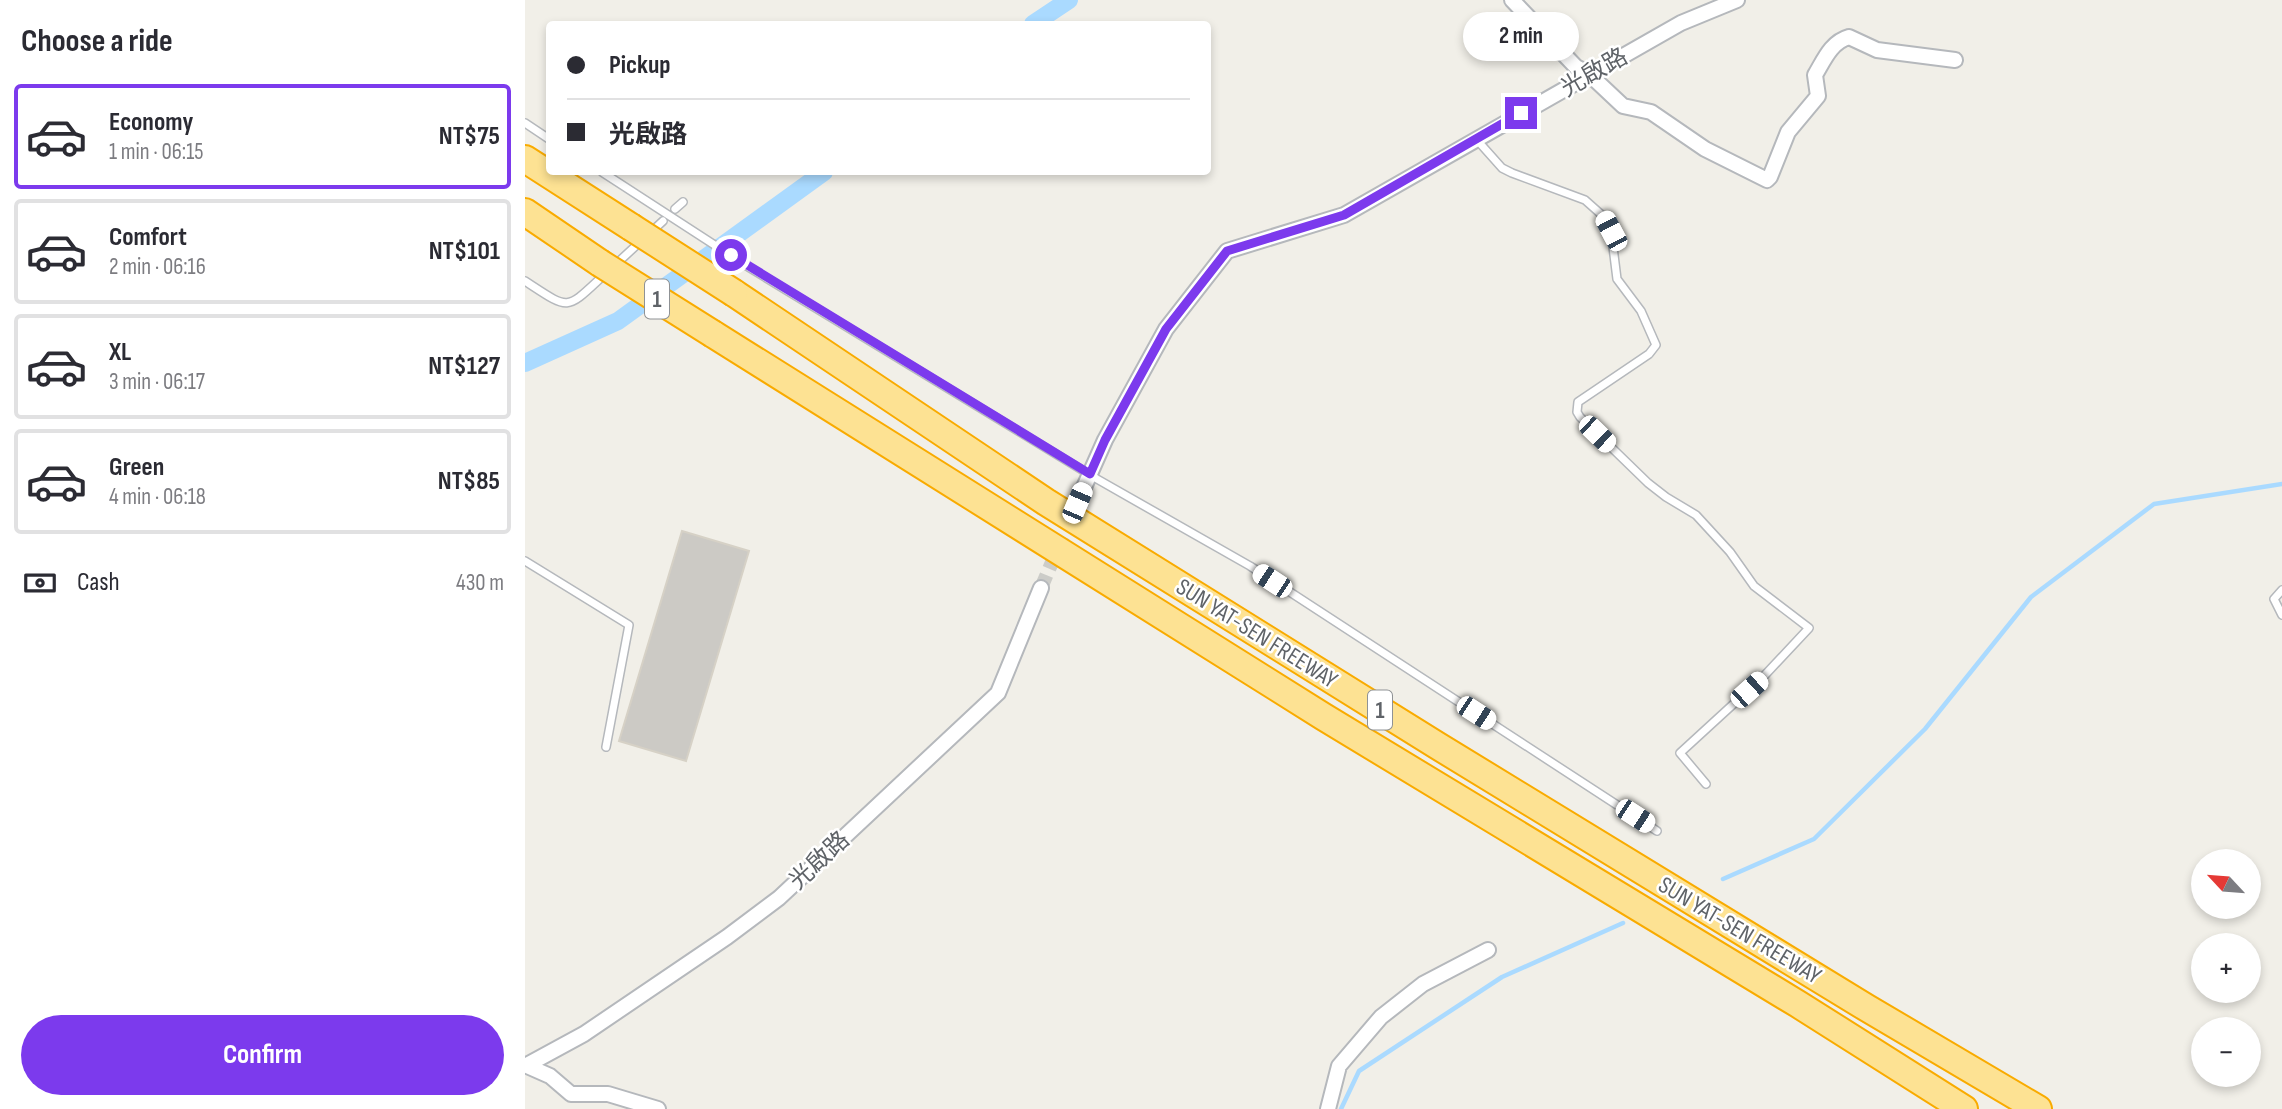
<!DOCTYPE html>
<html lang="en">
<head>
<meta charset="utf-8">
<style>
	body { margin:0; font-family:"Sofia Sans Condensed","Noto Sans TC",sans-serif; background:#f2f2f3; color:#2b2b33; height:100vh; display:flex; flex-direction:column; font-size:26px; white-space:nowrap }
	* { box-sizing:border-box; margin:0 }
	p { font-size:23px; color:#7c7c81 }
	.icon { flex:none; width:38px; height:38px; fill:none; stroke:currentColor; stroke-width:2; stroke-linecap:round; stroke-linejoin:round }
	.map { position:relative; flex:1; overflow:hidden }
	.sheet { display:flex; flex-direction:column; background:#fff; width:525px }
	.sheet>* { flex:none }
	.guide { position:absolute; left:21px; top:21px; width:665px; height:154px; border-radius:7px; box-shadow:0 4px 10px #0003; display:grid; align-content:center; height:154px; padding:0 21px; background:#fff }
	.needle { width:46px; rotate:296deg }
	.fabs { position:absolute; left:1666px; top:849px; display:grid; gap:14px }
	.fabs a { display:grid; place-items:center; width:70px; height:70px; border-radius:50%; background:#fff; box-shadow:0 4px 10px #0003; font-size:35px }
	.end { position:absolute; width:32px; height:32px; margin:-16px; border:9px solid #7c3aed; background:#fff; box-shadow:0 0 0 4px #fff }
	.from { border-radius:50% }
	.bubble { position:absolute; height:49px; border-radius:24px; background:#fff; box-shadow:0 4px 10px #0003; font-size:23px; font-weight:700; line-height:49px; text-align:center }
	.car { position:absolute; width:21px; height:42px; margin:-21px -10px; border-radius:9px; box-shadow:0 0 5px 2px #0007; background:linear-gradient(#fff 24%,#345 0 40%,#fff 0 76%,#345 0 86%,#fff 0) }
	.guide b { display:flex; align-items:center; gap:24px; height:66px; font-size:26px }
	.guide b+b { border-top:2px solid #e1e1e2 }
	.guide i { width:18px; height:18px; background:#2b2b33 }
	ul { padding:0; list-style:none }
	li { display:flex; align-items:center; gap:21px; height:105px; margin:0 14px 10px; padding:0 7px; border:4px solid #e1e1e2; border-radius:7px }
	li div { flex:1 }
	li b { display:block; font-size:26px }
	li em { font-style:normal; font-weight:700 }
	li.selected { border-color:#7c3aed }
	li>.icon { width:63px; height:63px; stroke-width:1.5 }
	h2 { padding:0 21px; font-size:32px; line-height:84px }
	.pay { display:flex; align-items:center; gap:18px; height:77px; padding:0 21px; font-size:26px }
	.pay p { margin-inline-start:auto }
	.cta { display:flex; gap:14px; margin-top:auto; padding:14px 21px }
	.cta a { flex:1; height:80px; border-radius:42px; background:#7c3aed; color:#fff; font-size:28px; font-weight:700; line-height:80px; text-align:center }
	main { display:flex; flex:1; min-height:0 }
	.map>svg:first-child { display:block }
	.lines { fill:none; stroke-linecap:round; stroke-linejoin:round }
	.stream { stroke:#aadaff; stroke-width:4.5 }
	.canal { stroke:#aadaff; stroke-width:18 }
	.building { fill:#cccac5; stroke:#d6d1c6; stroke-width:2 }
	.minor-tunnel { stroke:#ccccc8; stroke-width:14; stroke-dasharray:14 7; stroke-linecap:butt }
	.service-casing { stroke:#b5b8bc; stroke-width:10 }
	.minor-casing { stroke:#b5b8bc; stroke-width:18 }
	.motorway-casing { stroke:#f9ab00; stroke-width:30 }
	.service { stroke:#fff; stroke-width:7 }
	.minor { stroke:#fff; stroke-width:14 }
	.motorway { stroke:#fde293; stroke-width:26 }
	.motorway-bridge-casing { stroke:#f9ab00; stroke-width:30; stroke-linecap:butt }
	.motorway-bridge { stroke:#fde293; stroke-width:26 }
	.route { stroke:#7c3aed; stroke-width:9 }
	.labels { text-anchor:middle; stroke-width:5; stroke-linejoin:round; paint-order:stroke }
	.shield { fill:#fff; stroke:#8f9295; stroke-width:2 }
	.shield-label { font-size:23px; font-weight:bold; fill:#5f6368 }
	.street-label { font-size:24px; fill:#5f6368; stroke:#fff }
</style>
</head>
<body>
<main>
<section class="sheet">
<h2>Choose a ride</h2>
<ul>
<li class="selected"><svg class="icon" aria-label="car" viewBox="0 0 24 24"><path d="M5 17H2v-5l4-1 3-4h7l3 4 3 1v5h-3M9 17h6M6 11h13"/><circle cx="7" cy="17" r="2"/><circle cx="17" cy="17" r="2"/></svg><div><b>Economy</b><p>1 min · 06:15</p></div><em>NT$75</em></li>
<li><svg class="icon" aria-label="car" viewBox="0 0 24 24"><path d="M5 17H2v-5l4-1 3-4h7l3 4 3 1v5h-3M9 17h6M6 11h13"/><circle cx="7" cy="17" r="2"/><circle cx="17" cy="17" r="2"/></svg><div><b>Comfort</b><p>2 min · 06:16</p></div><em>NT$101</em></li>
<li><svg class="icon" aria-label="car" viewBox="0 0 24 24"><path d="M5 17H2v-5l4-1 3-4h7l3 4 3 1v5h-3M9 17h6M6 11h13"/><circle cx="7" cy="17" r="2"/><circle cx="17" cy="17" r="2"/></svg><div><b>XL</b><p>3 min · 06:17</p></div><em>NT$127</em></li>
<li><svg class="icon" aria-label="car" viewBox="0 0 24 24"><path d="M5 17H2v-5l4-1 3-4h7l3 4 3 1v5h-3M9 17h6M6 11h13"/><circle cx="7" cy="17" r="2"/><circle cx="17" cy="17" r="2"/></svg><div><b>Green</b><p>4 min · 06:18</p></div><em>NT$85</em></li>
</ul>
<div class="pay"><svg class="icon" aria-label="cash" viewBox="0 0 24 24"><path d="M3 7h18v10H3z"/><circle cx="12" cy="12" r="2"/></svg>Cash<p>430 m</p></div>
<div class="cta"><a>Confirm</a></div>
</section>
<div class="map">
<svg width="1757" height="1109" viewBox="0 0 1757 1109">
	<rect width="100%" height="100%" fill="#f1efe8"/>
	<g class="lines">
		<path class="stream" d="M1198,879L1289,839L1400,729L1506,597L1629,504L1757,484
			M816,1109L834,1071L977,977L1098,923"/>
		<path class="canal" d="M508,24L544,0
			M0,363L93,321L299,172"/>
	</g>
	<path class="building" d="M157,531L224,551L161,761L94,741Z"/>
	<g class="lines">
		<path class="minor-tunnel" d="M516,588L548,513"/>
		<defs>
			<path id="service" d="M0,123L24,139
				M952,140L977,168L987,173L1060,200L1078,216L1086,231L1092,279L1116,311L1131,345L1124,354L1053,402L1052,412L1055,417L1123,483L1141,497L1171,515L1205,552L1229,586L1284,628L1239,676L1155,753L1181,784
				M77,172L225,268L572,479L725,566L1132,831
				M150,209L158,202
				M125,233L138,221
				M89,266L116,241
				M0,281C46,311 40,311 80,274
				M0,561L104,625L81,747
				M1757,590L1749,599L1757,615"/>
			<path id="minor" d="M987,0L1051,67L1064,74L1098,106L1126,112L1180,149L1242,180L1245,177L1263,132L1293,96L1290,75C1299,60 1306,42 1324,37L1352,50L1430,60
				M552,503L580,440L641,329L702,251L819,215L1156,23L1212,0
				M0,1065L25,1076L46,1094H83L133,1109
				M2,1065L59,1034L202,937L254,898L473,693L516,588
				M803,1109L814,1066L856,1017L898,984L963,950"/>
			<path id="motorway" d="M0,159L106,227
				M0,212L75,263
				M209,293L521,502L913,746L1342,1008L1513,1109
				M188,334L799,717L1273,1004L1439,1109"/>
		</defs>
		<use href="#service" class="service-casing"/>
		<use href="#minor" class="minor-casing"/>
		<use href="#motorway" class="motorway-casing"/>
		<use href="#service" class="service"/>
		<use href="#minor" class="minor"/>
		<use href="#motorway" class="motorway"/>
		<defs>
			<path id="motorway-bridge" d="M106,227L209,293
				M75,263L188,334"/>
		</defs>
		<use href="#motorway-bridge" class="motorway-bridge-casing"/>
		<use href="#motorway-bridge" class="motorway-bridge"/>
	</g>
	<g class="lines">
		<path class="route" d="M206,255L565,474L580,440L641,329L702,251L819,215L996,113"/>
	</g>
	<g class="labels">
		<g class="shield">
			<rect x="120" y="279.5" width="24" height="39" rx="5"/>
			<rect x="843" y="690.5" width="24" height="39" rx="5"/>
		</g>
		<g class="shield-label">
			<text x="132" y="307">1</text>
			<text x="855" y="718">1</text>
		</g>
		<g class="street-label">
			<text transform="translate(1069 72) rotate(-30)" y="8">光啟路</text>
			<text transform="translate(732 633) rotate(32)" y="8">SUN YAT-SEN FREEWAY</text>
			<text transform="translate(294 860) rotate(-43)" y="8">光啟路</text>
			<text transform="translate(1215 930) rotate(31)" y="8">SUN YAT-SEN FREEWAY</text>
		</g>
	</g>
</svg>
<div class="fabs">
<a><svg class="needle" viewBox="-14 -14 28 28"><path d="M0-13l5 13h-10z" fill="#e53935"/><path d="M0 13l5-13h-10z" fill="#7c7c81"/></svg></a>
<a>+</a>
<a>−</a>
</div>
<i class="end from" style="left:206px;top:255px"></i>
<i class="end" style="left:996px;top:113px"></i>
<div class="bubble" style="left:938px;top:12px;width:116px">2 min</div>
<i class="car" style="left:1086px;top:231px;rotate:332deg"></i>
<i class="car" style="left:1072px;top:434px;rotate:134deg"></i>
<i class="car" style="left:552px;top:503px;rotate:23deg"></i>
<i class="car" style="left:747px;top:581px;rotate:303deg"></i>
<i class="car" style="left:1224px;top:690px;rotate:48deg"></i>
<i class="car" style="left:951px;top:713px;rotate:123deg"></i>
<i class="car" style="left:1110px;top:816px;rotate:123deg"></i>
<div class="guide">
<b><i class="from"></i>Pickup</b>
<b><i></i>光啟路</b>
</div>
</div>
</main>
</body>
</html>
